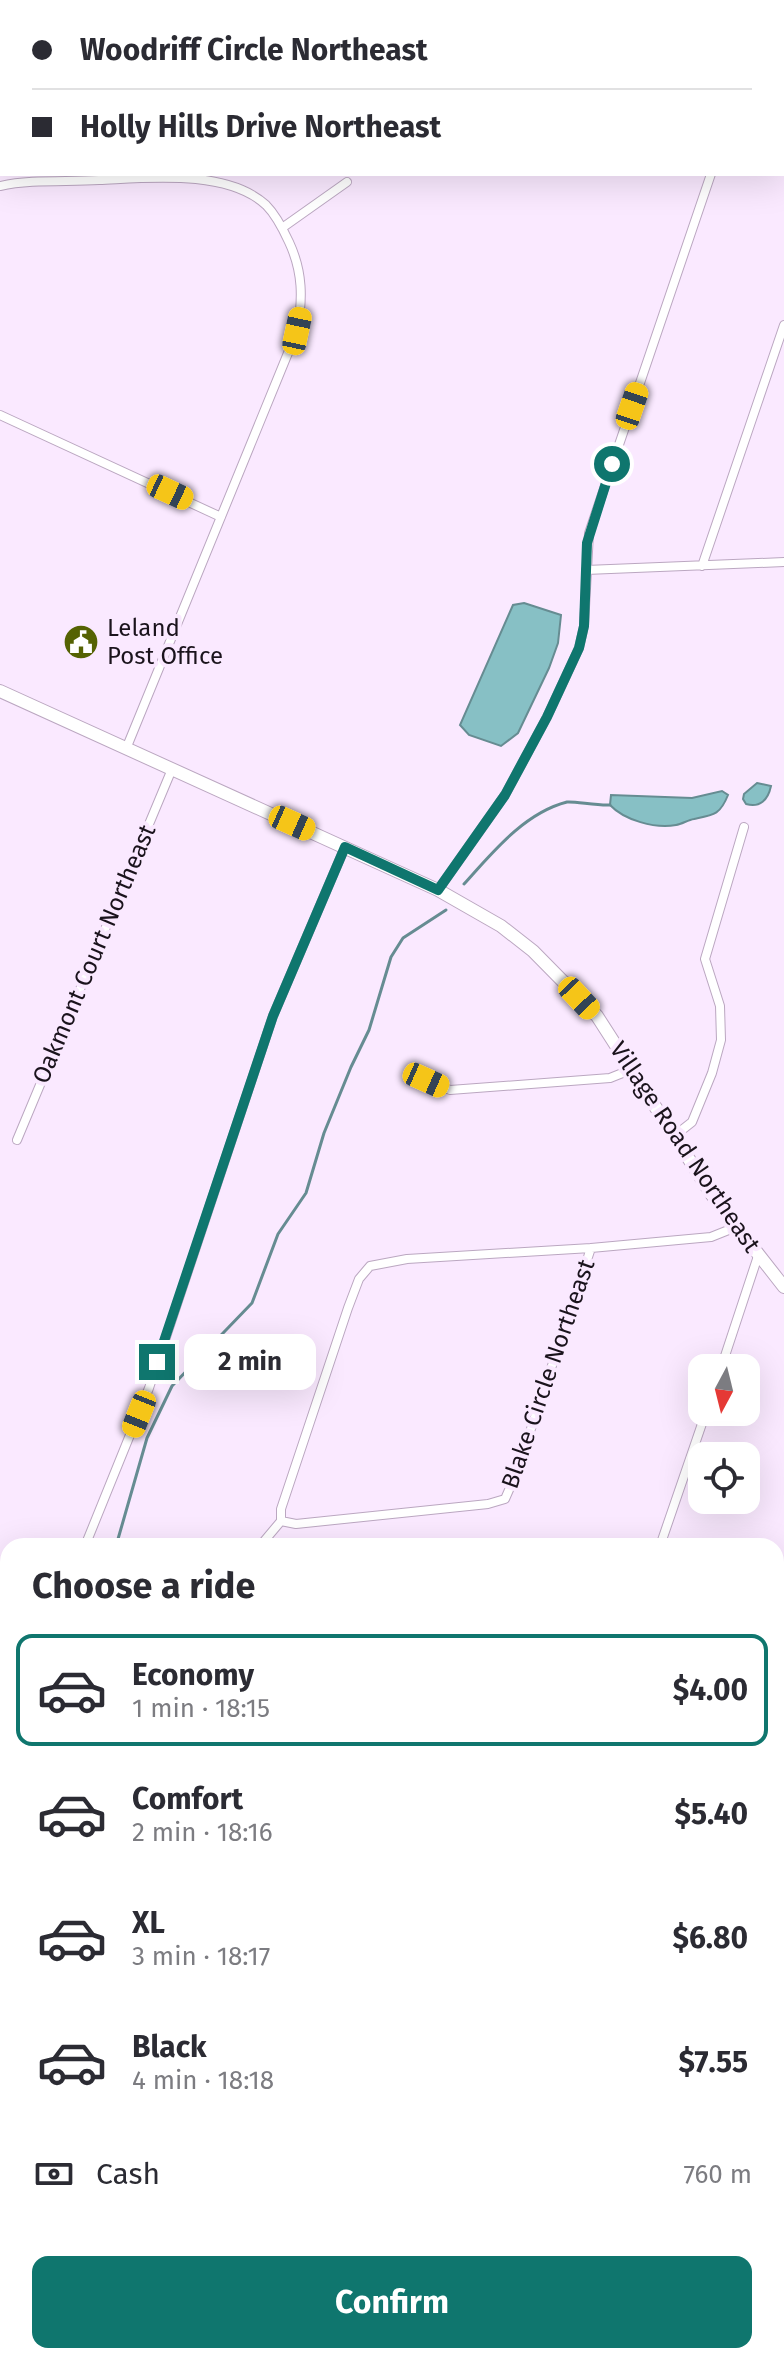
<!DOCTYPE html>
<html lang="en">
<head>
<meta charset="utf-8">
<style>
	body { margin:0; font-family:"Fira Sans",sans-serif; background:#f7f7f7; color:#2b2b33; height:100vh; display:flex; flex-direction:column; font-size:30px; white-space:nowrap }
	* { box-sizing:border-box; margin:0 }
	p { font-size:26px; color:#7c7c81 }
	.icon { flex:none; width:44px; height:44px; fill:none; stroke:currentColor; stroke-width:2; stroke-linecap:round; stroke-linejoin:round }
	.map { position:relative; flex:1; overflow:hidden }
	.side { position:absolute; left:0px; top:1538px; width:784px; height:826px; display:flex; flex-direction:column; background:#fff; border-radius:24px 24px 0 0; box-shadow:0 8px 32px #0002 }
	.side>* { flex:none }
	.hud { position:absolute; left:0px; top:0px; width:784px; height:176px; box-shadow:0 8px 32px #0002; display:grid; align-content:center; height:176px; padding:0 32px; background:#fff }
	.needle { width:52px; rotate:187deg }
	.buttons { position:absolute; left:688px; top:1354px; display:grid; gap:16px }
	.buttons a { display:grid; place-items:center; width:72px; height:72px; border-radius:16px; background:#fff; box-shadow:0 8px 32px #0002; font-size:40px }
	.end { position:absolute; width:36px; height:36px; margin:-18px; border:10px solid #0f766e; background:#fff; box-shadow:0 0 0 4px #fff }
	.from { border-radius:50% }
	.bubble { position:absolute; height:56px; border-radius:16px; background:#fff; box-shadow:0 8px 32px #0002; font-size:26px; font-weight:700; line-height:56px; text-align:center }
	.car { position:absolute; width:24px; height:48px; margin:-24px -12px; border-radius:10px; box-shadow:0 0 6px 2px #0007; background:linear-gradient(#f5c518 24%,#345 0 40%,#f5c518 0 76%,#345 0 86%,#f5c518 0) }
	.hud b { display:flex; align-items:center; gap:28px; height:76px; font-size:30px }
	.hud b+b { border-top:2px solid #e1e1e2 }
	.hud i { width:20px; height:20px; background:#2b2b33 }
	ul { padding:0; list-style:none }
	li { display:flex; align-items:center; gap:24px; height:112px; margin:0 16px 12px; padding:0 16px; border:4px solid transparent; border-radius:16px }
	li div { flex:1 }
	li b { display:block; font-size:30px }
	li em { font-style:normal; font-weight:700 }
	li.active { border-color:#0f766e }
	li>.icon { width:72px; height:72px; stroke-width:1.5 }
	h2 { padding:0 32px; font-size:36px; line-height:96px }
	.pay { display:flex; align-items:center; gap:20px; height:88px; padding:0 32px; font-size:30px }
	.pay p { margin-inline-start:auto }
	.cta { display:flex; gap:16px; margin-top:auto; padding:16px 32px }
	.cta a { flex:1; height:92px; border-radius:16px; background:#0f766e; color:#fff; font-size:32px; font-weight:700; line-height:92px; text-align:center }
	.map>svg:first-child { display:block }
	.green { fill:#c0c7a2 }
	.water { fill:#87c0c5; stroke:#668c92; stroke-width:2 }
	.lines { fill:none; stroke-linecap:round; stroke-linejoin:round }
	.stream { stroke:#668c92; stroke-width:3 }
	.street-casing { stroke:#bba7c1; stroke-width:10 }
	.secondary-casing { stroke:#bba7c1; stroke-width:14 }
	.street { stroke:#fff; stroke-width:8 }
	.secondary { stroke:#fff; stroke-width:12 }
	.rail-casing { stroke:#7d7281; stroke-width:6 }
	.rail { stroke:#fae9ff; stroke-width:3; stroke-dasharray:9; stroke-linecap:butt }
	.route { stroke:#0f766e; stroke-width:10 }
	.labels { text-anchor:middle; stroke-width:8; stroke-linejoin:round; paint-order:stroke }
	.poi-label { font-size:24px; fill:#1a131c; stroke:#fae9ff; text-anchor:start }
	.street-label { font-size:24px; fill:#1a131c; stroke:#fae9ff }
</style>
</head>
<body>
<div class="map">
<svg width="784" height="2363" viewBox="0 0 784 2363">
	<rect width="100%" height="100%" fill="#fae9ff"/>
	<path class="green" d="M8,1757V1903L0,1902V1762Z"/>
	<path class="water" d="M538,0H671L539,2Z
		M524,603L561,615L558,643L549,668L518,733L501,746L469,735L460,725L513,605Z
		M757,783L771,786C768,800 760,808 746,804L743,799L744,794Z
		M722,791L728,795C720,815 714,815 694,819C688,820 682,824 676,825C655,829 624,820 610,805L611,795L692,798Z"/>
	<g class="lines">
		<path class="stream" d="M464,884C492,853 524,813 567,802C574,801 598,806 610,805
			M116,1546L147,1438L172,1386L252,1303L278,1234L306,1193L324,1133L351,1067L369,1030L391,957L403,938L446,910
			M0,1799L8,1778
			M0,1868L8,1866
			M776,2207L784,2208
			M659,2363L660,2356"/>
		<defs>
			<path id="street" d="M72,0L73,2
				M389,0L390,2
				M282,2L286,0
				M782,113L784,115
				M0,186C31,179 67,182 99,180C147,178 227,169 266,205C276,215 283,229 289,242C303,272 303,299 297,331L126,749
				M282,228L347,182
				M0,415L221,517
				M702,566L784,325
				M586,570L784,562
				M438,890L505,795L547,717L579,648L584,626L589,533L711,174
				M426,1080L450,1090L610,1078L630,1070
				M673,1137L692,1122L712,1073L721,1040L720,1006L705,959L744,827
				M17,1140L172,769
				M591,1248L516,1474L505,1499L488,1504L296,1524L281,1521V1509L348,1308L359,1279L370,1266L407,1259Z
				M591,1248L711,1237L736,1227
				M721,1368L758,1256
				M85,1546L149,1388L273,1016L345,847
				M260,1546L281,1521
				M660,1546L706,1412
				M776,1762L784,1754
				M776,2064L784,2063
				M0,2108H8"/>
			<path id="secondary" d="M0,691L438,890L501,926L533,951L597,1016L712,1195L784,1287"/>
		</defs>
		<use href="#street" class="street-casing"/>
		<use href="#secondary" class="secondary-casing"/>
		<use href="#street" class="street"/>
		<use href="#secondary" class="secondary"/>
		<defs>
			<path id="rail" d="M776,2093H784
				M0,2137H8"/>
		</defs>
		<use href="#rail" class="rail-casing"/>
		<use href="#rail" class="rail"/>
	</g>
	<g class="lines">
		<path class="route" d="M157,1362L273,1016L345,847L438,890L505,795L547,717L579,648L584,626L587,543L612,464"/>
	</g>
	<defs>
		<symbol id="civic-disc" viewBox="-11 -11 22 22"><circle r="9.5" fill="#556203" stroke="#fae9ff"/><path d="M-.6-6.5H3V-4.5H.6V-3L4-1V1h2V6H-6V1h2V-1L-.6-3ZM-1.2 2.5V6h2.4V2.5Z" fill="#fff"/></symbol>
	</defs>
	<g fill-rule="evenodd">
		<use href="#civic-disc" x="61" y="622" width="40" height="40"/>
	</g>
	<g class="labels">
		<g class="poi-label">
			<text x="107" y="636">Leland<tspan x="107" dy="28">Post Office</tspan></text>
		</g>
		<g class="street-label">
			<text transform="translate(94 954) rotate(-67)" y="8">Oakmont Court Northeast</text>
			<text transform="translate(685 1147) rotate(56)" y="8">Village Road Northeast</text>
			<text transform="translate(548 1374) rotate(-71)" y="8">Blake Circle Northeast</text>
		</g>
	</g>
</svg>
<div class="buttons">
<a><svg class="needle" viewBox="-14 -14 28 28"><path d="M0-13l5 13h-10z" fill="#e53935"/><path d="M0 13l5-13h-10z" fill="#7c7c81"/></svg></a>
<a><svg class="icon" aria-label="locate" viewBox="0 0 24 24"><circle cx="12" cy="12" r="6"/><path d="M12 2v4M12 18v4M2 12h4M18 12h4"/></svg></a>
</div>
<i class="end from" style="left:612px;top:464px"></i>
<i class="end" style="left:157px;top:1362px"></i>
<div class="bubble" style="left:184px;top:1334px;width:132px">2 min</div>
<i class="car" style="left:297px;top:331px;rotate:12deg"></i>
<i class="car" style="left:632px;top:406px;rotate:19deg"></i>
<i class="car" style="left:170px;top:492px;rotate:115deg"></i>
<i class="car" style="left:292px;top:823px;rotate:114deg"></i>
<i class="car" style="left:579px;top:998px;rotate:137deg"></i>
<i class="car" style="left:426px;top:1080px;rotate:114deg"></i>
<i class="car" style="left:139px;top:1414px;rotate:202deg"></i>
<div class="hud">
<b><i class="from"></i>Woodriff Circle Northeast</b>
<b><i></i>Holly Hills Drive Northeast</b>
</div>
<section class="side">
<h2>Choose a ride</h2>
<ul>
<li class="active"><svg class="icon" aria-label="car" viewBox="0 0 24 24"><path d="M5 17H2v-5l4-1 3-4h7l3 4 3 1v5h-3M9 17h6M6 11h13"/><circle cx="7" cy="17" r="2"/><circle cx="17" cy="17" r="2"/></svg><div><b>Economy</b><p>1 min · 18:15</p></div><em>$4.00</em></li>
<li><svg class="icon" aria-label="car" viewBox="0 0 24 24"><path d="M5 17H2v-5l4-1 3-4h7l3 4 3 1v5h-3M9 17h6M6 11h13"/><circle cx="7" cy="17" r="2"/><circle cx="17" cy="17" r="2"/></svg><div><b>Comfort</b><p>2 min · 18:16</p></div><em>$5.40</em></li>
<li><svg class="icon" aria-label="car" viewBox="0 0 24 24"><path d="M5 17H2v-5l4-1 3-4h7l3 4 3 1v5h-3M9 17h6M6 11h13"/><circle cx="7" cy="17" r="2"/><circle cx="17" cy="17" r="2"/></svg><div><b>XL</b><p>3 min · 18:17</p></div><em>$6.80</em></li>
<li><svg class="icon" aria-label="car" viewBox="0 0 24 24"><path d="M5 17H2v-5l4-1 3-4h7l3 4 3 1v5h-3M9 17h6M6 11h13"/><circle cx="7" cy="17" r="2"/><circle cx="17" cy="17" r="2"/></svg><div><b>Black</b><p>4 min · 18:18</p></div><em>$7.55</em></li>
</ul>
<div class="pay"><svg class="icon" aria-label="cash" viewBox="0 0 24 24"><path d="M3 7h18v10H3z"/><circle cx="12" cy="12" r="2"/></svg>Cash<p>760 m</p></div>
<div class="cta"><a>Confirm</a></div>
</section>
</div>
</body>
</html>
